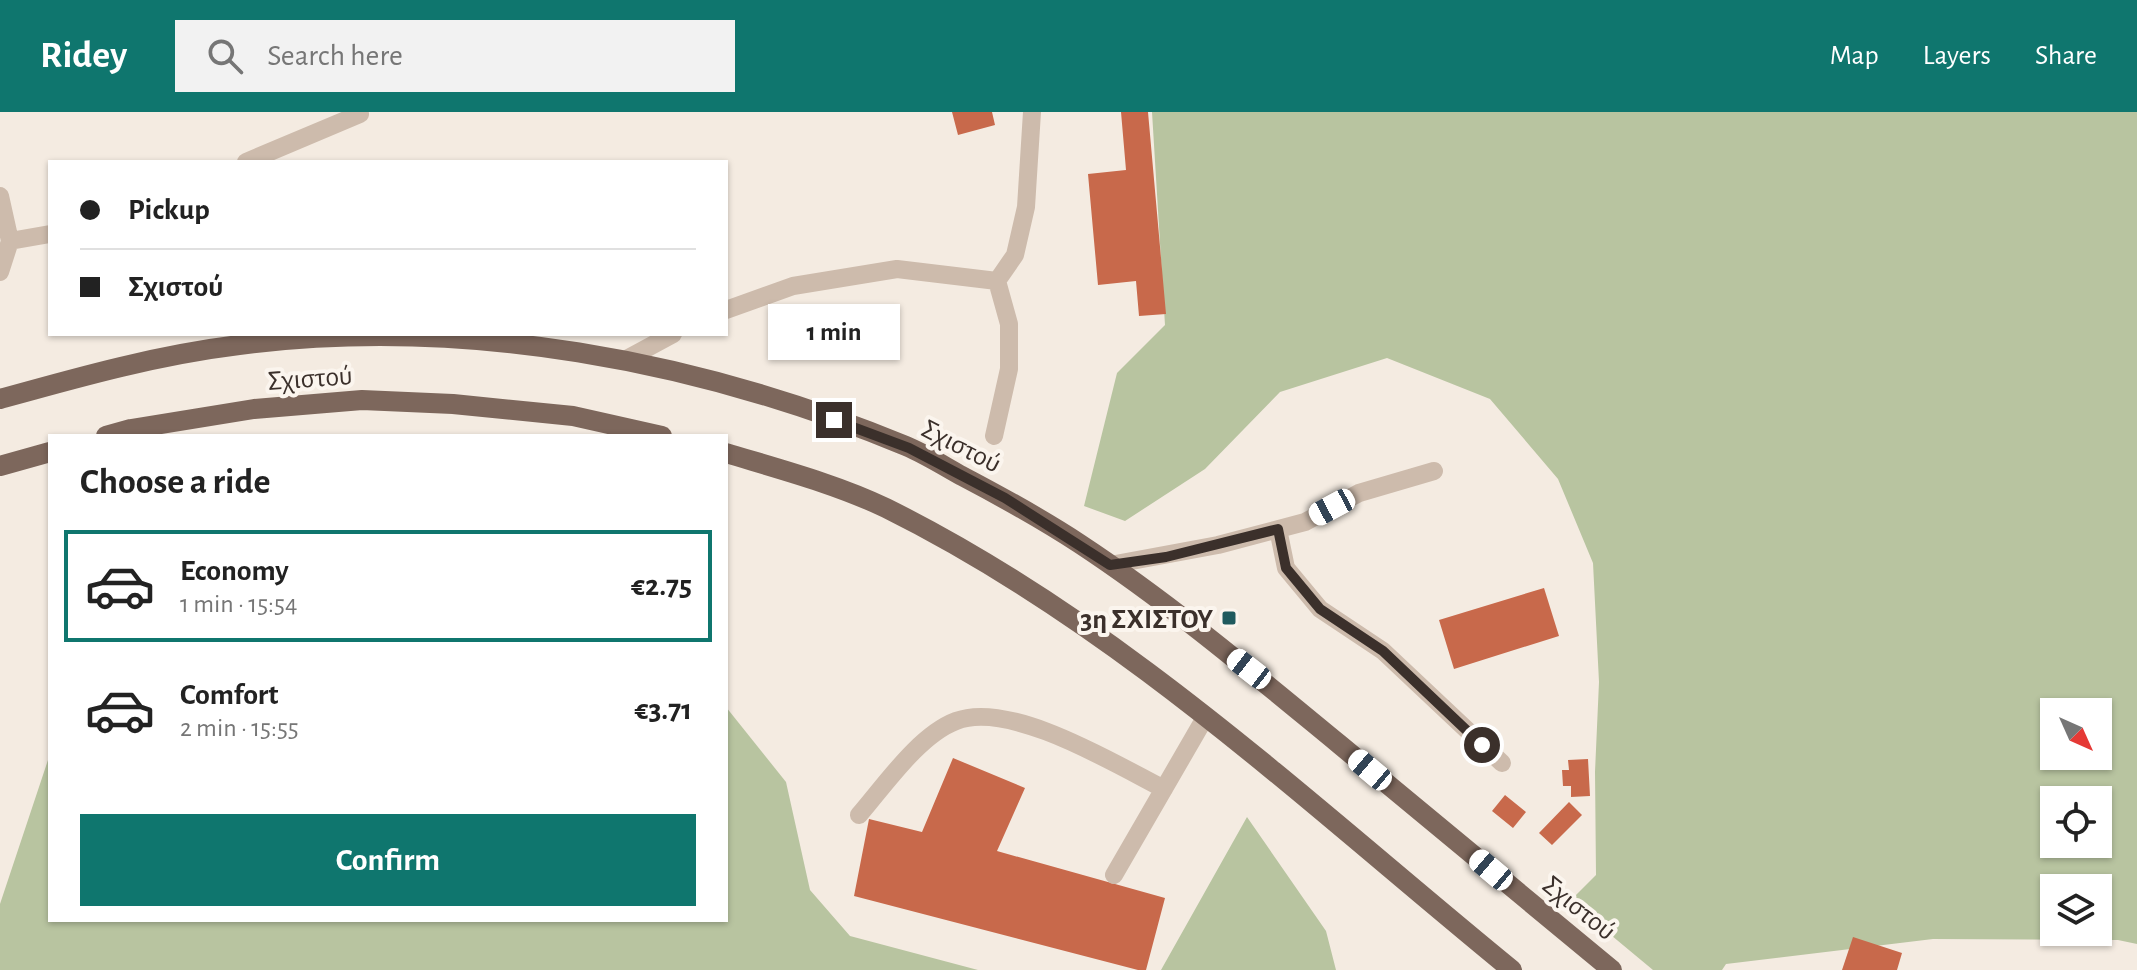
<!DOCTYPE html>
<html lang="en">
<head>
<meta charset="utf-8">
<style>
	body { margin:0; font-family:"Alegreya Sans",sans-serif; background:#f2f2f2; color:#222; height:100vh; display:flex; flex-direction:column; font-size:30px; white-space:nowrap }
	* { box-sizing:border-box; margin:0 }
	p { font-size:26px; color:#767676 }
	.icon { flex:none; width:44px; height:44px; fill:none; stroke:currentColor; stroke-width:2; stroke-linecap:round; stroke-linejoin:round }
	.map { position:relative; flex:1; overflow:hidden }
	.panel { position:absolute; left:48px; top:322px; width:680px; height:488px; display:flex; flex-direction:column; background:#fff; border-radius:0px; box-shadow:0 2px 6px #0004 }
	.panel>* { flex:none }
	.top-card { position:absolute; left:48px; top:48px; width:680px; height:176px; border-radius:0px; box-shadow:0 2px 6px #0004; display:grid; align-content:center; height:176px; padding:0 32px; background:#fff }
	.needle { width:52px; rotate:135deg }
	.controls { position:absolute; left:2040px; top:586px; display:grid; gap:16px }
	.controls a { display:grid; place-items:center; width:72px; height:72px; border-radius:0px; background:#fff; box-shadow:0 2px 6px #0004; font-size:40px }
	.end { position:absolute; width:36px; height:36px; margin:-18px; border:10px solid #3b302b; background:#fff; box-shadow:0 0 0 4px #fff }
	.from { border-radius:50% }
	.bubble { position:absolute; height:56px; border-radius:0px; background:#fff; box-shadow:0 2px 6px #0004; font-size:26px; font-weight:700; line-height:56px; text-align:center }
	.car { position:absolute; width:24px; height:48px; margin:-24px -12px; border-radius:10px; box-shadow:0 0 6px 2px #0007; background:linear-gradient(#fff 24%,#345 0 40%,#fff 0 76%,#345 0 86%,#fff 0) }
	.top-card b { display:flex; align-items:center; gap:28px; height:76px; font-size:30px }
	.top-card b+b { border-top:2px solid #e0e0e0 }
	.top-card i { width:20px; height:20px; background:#222 }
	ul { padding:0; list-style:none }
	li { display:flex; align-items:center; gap:24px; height:112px; margin:0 16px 12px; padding:0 16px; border:4px solid transparent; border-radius:0px }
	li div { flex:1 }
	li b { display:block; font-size:30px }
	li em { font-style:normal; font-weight:700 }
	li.active { border-color:#0f766e }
	li>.icon { width:72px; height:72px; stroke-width:1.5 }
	h2 { padding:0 32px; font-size:36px; line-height:96px }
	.button { display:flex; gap:16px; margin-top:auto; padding:16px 32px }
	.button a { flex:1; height:92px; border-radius:0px; background:#0f766e; color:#fff; font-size:32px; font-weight:700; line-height:92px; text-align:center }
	header { display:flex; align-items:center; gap:48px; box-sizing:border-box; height:112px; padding:0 40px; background:#0f766e; color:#fff }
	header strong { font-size:38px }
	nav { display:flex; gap:44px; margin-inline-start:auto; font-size:28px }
	.search { width:560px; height:72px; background:#f2f2f2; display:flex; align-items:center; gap:20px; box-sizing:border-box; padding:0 28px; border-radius:0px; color:#767676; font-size:30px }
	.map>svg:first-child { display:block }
	.green { fill:#b8c4a0; fill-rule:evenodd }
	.building { fill:#c8694b }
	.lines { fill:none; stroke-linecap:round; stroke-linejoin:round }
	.service { stroke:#cdbbac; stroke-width:18 }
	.primary { stroke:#7d675c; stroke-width:20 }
	.route { stroke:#3b302b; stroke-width:10 }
	.poi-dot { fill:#1f5a5e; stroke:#fbf5ee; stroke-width:3 }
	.labels { text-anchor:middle; stroke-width:8; stroke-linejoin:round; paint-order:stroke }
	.street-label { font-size:28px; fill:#3b302b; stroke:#fbf5ee }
	.poi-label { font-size:28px; font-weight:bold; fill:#3b302b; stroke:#fbf5ee; text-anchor:end }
</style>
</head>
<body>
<header>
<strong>Ridey</strong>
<div class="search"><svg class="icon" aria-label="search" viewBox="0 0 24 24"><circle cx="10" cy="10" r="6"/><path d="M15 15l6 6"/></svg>Search here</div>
<nav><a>Map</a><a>Layers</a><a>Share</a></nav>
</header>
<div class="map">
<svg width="2137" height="858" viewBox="0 0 2137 858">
	<rect width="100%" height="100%" fill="#f4ebe1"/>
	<path class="green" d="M1152,0H2137V832L2118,828L1933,827L1726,852L1722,858H1653L1570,789L1596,763L1595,660L1599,570L1593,451L1558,367L1490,287L1387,246L1280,280L1205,357L1125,409L1084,394L1117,261L1165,213ZM2054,600H2098V644H2054ZM2054,688H2098V732H2054ZM2054,776H2098V820H2054Z
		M726,595L786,670L810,778L850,824L978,858H0V792L50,642V808H726Z
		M1247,705L1326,819L1336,858H1161Z"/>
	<path class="building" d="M952,0H992L995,13L958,23Z
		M1121,0H1148L1166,202L1139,204L1136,169L1098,173L1088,62L1126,58Z
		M1544,476L1559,524L1454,557L1439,508Z
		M953,646L1025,676L997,739L1165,786L1146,858H1138L854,784L869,707L922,720Z
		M1588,647L1590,684L1571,685V674H1563L1562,658H1569L1568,648Z
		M1505,683L1526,700L1513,716L1492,699Z
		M1569,690L1582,703L1552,733L1539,721Z
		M1853,825L1902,841L1897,858H1842Z"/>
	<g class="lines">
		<path class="service" d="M246,50L360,2
			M0,84L10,129L0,160
			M10,129L50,122
			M726,198L793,174L897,157L997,169L1015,143L1026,95L1032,0
			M623,249L673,222
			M994,324L1009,257V212L997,169
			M1278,417L1286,456L1320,497L1383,539L1502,651
			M1110,453L1218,433L1305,410L1359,381L1434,359
			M859,703C885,673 919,623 956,609C1010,588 1115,652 1164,677
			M1114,763L1206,604"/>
		<path class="primary" d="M0,287C79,265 157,243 239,233C463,204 698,248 906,334C925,342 944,354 962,364C1002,385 1042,407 1080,432C1171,492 1255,563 1339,632C1430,708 1521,783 1612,858
			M106,324L131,317L254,297L362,288L453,292L573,304L662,324
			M726,341C779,357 836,372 886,396C1120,512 1311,694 1512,858
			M0,354L50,340"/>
	</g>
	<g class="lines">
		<path class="route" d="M834,308L909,336L1005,386L1110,453L1166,445L1278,417L1286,456L1320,497L1383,539L1482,633"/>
	</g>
	<rect class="poi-dot" x="1221" y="498" width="16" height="16" rx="4"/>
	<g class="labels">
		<g class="street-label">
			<text transform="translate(310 265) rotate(-4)" y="10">Σχιστού</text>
			<text transform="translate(962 333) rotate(27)" y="10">Σχιστού</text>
			<text transform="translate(1580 795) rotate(39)" y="10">Σχιστού</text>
		</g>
		<g class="poi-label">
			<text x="1213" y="516">3η ΣΧΙΣΤΟΥ</text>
		</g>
	</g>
</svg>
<div class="controls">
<a><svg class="needle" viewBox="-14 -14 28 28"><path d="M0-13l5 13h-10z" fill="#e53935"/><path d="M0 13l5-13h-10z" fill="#767676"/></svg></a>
<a><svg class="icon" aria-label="locate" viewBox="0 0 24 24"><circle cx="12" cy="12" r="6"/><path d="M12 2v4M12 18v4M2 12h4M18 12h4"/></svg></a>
<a><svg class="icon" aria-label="layers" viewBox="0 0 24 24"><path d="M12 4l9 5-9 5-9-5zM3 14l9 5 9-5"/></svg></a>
</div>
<i class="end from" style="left:1482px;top:633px"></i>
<i class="end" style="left:834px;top:308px"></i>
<div class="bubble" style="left:768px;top:192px;width:132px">1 min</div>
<i class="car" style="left:1332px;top:395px;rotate:242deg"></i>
<i class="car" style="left:1249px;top:557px;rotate:308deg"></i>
<i class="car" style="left:1370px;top:658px;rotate:310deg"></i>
<i class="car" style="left:1491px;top:758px;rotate:310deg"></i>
<div class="top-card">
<b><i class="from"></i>Pickup</b>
<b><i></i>Σχιστού</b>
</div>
<section class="panel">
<h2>Choose a ride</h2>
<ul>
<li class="active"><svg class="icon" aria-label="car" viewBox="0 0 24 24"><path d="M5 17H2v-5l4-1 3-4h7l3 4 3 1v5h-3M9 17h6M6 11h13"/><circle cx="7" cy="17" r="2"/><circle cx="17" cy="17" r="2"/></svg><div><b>Economy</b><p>1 min · 15:54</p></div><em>€2.75</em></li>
<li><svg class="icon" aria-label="car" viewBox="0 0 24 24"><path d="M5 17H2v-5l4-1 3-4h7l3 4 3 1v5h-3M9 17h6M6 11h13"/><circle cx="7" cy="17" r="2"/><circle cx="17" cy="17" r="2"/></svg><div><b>Comfort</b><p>2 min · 15:55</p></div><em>€3.71</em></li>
</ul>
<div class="button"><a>Confirm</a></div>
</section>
</div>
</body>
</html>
